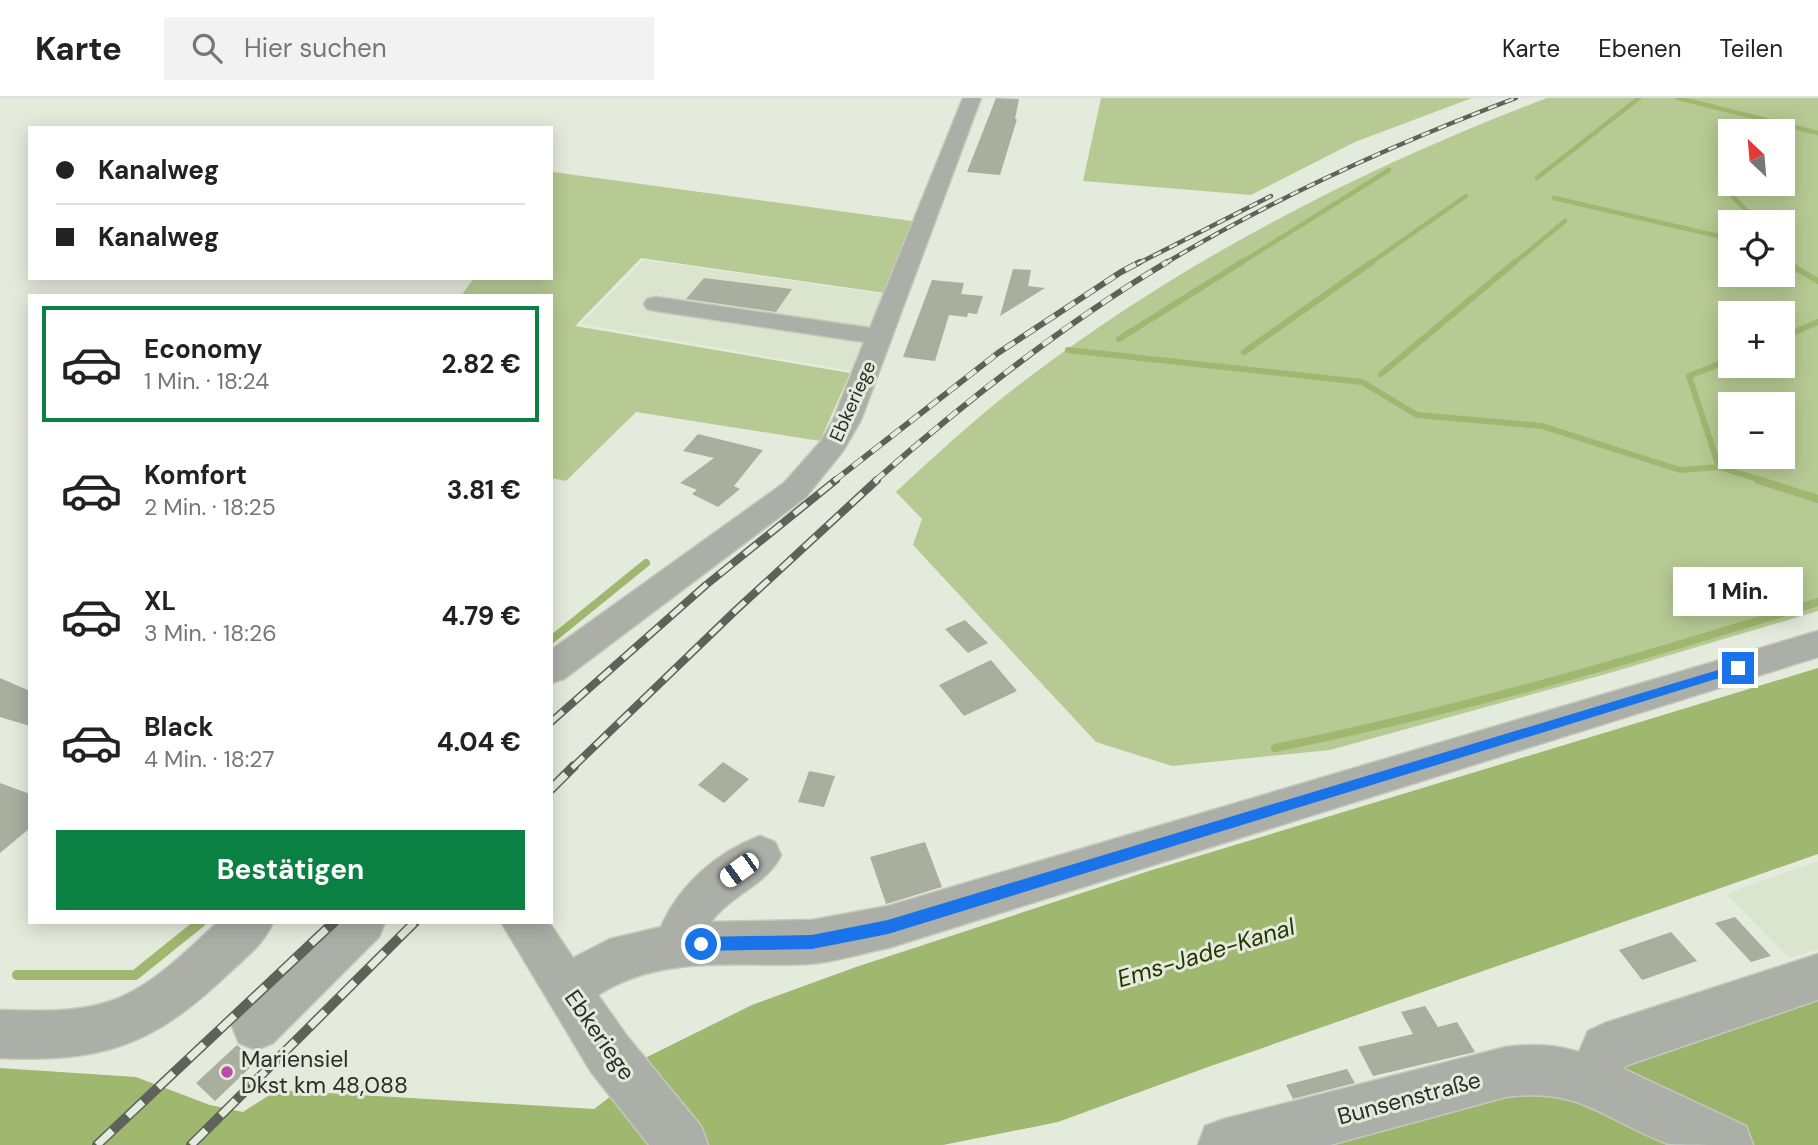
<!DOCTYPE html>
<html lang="de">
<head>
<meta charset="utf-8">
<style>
	body { margin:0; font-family:"DM Sans",sans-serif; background:#f2f2f2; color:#222; height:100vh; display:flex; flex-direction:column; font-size:26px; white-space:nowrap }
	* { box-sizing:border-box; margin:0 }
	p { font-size:23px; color:#767676 }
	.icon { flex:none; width:38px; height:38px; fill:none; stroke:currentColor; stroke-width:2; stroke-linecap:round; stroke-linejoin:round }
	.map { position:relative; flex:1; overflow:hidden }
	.details { position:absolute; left:28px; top:196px; width:525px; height:630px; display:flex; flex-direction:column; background:#fff; border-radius:0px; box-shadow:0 4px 18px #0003 }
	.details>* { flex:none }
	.guide { position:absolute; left:28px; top:28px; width:525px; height:154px; border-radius:0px; box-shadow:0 4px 18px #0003; display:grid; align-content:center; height:154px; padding:0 28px; background:#fff }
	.needle { width:46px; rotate:334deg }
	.tools { position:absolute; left:1718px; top:21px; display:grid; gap:14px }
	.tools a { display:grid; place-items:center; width:77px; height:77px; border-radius:0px; background:#fff; box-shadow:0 4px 18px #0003; font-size:35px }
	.end { position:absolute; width:32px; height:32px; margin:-16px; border:9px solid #1a73e8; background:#fff; box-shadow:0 0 0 4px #fff }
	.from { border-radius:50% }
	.bubble { position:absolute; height:49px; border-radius:0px; background:#fff; box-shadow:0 4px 18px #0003; font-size:23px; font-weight:700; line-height:49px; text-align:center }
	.car { position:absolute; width:21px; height:42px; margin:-21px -10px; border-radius:9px; box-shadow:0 0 5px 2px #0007; background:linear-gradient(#fff 24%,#345 0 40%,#fff 0 76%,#345 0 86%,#fff 0) }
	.guide b { display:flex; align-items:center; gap:24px; height:66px; font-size:26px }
	.guide b+b { border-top:2px solid #e0e0e0 }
	.guide i { width:18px; height:18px; background:#222 }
	ul { padding:12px 0 0; list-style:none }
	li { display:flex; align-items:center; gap:21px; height:116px; margin:0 14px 10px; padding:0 14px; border:4px solid transparent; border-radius:0px }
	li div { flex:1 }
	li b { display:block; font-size:26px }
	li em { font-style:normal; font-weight:700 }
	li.selected { border-color:#0b8043 }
	li>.icon { width:63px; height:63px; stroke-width:1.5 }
	.cta { display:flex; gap:14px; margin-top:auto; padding:14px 28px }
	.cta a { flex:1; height:80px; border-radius:0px; background:#0b8043; color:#fff; font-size:28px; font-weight:700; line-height:80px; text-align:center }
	header { display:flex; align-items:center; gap:42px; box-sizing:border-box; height:98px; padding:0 35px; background:#fff; border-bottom:2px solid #e0e0e0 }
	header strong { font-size:33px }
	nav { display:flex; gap:38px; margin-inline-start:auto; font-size:24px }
	.search { width:490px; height:63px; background:#f2f2f2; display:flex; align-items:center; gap:18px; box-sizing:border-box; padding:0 24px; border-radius:0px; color:#767676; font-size:26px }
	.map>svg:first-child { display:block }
	.built { fill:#dbe4cd }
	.green { fill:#b7ca93; fill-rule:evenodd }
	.forest { fill:#9bb36b }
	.water { fill:#9fb76f }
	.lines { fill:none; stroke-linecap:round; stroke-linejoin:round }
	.stream-far3 { stroke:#9fb76f; stroke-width:4.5 }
	.stream-far2 { stroke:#9fb76f; stroke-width:6 }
	.stream-far1 { stroke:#9fb76f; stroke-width:8 }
	.stream { stroke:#9fb76f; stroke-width:10 }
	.building { fill:#a9ae9f }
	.minor-casing { stroke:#c4c9bc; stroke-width:3 }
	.minor { fill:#acaea8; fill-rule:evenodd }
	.rail-far3-casing { stroke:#5f625a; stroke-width:4.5 }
	.rail-far2-casing { stroke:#5f625a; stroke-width:6 }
	.rail-far1-casing { stroke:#5f625a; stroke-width:8 }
	.rail-casing { stroke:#5f625a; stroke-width:10 }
	.rail-far3 { stroke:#e5ebdc; stroke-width:2.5; stroke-dasharray:9; stroke-linecap:butt }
	.rail-far2 { stroke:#e5ebdc; stroke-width:4.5; stroke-dasharray:12; stroke-linecap:butt }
	.rail-far1 { stroke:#e5ebdc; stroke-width:5; stroke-dasharray:16; stroke-linecap:butt }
	.rail { stroke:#e5ebdc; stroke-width:7; stroke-dasharray:21; stroke-linecap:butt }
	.route { fill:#1a73e8 }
	.poi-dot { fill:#bb4caa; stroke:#e5ebdc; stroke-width:2.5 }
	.labels { text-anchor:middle; stroke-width:6; stroke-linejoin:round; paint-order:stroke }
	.street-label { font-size:19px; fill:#2b2d28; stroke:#e5ebdc }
	.near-street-label { font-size:23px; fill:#2b2d28; stroke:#e5ebdc }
	.near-poi-label { font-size:23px; fill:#2b2d28; stroke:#e5ebdc; text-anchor:start }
	.near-water-label { font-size:24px; font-style:italic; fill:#273500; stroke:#e5ebdc }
</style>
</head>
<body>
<header>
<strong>Karte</strong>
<div class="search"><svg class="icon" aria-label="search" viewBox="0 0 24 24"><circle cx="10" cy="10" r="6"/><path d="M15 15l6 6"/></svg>Hier suchen</div>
<nav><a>Karte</a><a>Ebenen</a><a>Teilen</a></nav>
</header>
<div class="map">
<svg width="1818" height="1047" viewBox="0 0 1818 1047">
	<rect width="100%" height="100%" fill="#e5ebdc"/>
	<path class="built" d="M644,162L883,196L852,273L581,226Z
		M1818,763V851L1789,860L1726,796Z"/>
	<path class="green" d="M1101,0H1472L1355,44L1251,97L1083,83Z
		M1547,0H1818V513L1613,574L1330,652L1172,668L1096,644L913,447L922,421L896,394C940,353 987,310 1036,274C1192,157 1366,69 1547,0ZM1731,33H1783V86H1731ZM1731,124H1783V177H1731ZM1731,215H1783V268H1731ZM1731,306H1783V359H1731Z
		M553,74L912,123L885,195L641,160L575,228L850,275L820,343L636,314L566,383L551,380V198H461L474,180H551Z"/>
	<path class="forest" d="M1818,895V1047H1300Z"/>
	<path class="water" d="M1818,570V756L1208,969L1058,1024L943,1047H0V970L136,979L210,1007L243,1014L277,992L594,1011L648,970L647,959L752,907L856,869L1149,773Z"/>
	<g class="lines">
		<path class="stream-far3" d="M1678,0L1818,35
			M1537,80L1639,0
			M1733,86V99L1754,120V124
			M1554,100L1731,141
			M1783,163L1788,166
			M1239,166L1389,72
			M1369,166L1466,98
			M1513,166L1565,123"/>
		<path class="stream-far2" d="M1785,164L1818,183
			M1783,239L1818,224
			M1119,241L1242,164
			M1068,252L1362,284L1417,317L1542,328L1680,372L1719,369L1764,383
			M1244,254L1372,164
			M1381,276L1515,164
			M1719,369L1689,278L1731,261"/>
		<path class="stream-far1" d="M1758,382L1818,401
			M551,542L646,465
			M1275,650C1459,613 1639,560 1818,504"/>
		<path class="stream" d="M17,877H135L201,824"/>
	</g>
	<path class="building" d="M996,0L1019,1L1015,21H1017L1000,77L967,74Z
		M1013,171L1031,172L1028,188L1045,190L1000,218Z
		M704,180L792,191L776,214L686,201Z
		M932,182L964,185L961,196L983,198L977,216L968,215L967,219L949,217L935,263L903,259Z
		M698,336L763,352L734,388L740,391L718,409L692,396L697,392L680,385L714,360L683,353Z
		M965,522L988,545L968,555L945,531Z
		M991,562L1017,593L964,618L939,587Z
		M0,580L30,593V628L0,619Z
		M723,664L749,681L724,705L698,687Z
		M809,673L835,678L824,709L798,704Z
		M0,685L30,696V730L0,755Z
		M925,744L942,789L886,806L870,759Z
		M1735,819L1771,858L1751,864L1715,825Z
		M1671,834L1697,863L1642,882L1619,852Z
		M1425,908L1438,929L1457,924L1475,954L1373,978L1358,949L1413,936L1401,914Z
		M237,947L257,963L215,1003L196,985Z
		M1347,971L1355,985L1293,1001L1286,987Z"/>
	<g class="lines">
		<defs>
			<path id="minor" d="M963,0H981L861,322L843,353L806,399L564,581L551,585V552L784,385L821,343L833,322L864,244L656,213L647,211L644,206L647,201L656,199L870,230Z
				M1818,533V559L888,850C862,855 835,864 808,866C737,869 661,856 598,897L627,938L701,1028L708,1047H649L591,974L501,824H549L573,860L610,841L661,829C679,787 717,754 760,738L775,744L781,757C768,786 730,797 711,824L812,822L888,808Z
				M218,824H273C264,846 245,860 228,876C152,948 104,964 0,960V912C36,913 74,915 108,904C150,891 186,853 218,824Z
				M331,824H385L379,839L273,945L256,952L239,945L232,928L239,911Z
				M1818,856V902L1625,968L1624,971L1746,1028L1753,1047C1733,1047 1684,1047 1668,1046C1604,1022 1581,989 1506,999L1330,1047H1198L1205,1028L1224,1021L1506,949C1532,946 1554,946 1579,954L1588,933L1605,925Z"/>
		</defs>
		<use href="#minor" class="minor-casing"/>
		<use href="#minor" class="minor"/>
		<defs>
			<path id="rail-far3" d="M1137,166L1271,98
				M1164,166C1276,99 1394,46 1516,0"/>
			<path id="rail-far2" d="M834,383L998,255L1121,174L1140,164
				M875,383C967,302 1062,227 1167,164"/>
			<path id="rail-far1" d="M551,624L706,487L836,382
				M572,670L735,513L877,382"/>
			<path id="rail" d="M551,691L574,668
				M97,1047L334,824
				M191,1047L415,824"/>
		</defs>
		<use href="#rail-far3" class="rail-far3-casing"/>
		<use href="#rail-far2" class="rail-far2-casing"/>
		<use href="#rail-far1" class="rail-far1-casing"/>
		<use href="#rail" class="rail-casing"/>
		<use href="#rail-far3" class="rail-far3"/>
		<use href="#rail-far2" class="rail-far2"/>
		<use href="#rail-far1" class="rail-far1"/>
		<use href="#rail" class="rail"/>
	</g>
	<path class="route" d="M1738,566L1742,567V573L888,836L812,851L701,853L696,851L694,846L696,841L701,839L812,837L888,822Z"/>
	<circle class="poi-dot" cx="227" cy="974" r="7"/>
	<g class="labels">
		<g class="street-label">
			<text transform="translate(852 303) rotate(-66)" y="7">Ebkeriege</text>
		</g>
		<g class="near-street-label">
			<text transform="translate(600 937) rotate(55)" y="8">Ebkeriege</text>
			<text transform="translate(1409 1000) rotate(-15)" y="8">Bunsenstraße</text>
		</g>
		<g class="near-poi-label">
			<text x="241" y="969">Mariensiel<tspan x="241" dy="26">Dkst km 48,088</tspan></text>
		</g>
		<g class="near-water-label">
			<text transform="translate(1206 855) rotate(-17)" y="8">Ems-Jade-Kanal</text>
		</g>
	</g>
</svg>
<div class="tools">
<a><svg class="needle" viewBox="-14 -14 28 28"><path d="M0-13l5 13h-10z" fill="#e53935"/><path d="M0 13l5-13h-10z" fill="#767676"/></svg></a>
<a><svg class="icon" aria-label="locate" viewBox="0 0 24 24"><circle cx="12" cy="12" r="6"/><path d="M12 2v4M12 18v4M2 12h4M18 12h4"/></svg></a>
<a>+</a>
<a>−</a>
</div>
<i class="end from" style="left:701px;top:846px"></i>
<i class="end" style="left:1738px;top:570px"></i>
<div class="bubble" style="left:1673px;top:469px;width:130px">1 Min.</div>
<i class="car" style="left:739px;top:772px;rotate:234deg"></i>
<div class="guide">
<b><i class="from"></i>Kanalweg</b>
<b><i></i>Kanalweg</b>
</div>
<section class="details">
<ul>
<li class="selected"><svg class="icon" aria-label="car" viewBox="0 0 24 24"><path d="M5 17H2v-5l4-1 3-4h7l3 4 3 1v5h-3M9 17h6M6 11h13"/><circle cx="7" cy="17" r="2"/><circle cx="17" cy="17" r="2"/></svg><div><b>Economy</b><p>1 Min. · 18:24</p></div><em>2.82 €</em></li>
<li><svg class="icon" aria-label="car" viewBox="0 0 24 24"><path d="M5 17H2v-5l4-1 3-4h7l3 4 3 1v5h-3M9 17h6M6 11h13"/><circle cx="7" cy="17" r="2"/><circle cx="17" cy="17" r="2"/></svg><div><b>Komfort</b><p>2 Min. · 18:25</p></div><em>3.81 €</em></li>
<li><svg class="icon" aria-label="car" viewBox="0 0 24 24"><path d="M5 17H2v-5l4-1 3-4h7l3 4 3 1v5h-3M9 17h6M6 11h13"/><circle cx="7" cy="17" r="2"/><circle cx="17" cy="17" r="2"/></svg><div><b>XL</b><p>3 Min. · 18:26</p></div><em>4.79 €</em></li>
<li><svg class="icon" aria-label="car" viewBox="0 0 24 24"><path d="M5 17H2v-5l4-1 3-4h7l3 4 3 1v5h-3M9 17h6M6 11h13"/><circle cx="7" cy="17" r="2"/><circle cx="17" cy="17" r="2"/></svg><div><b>Black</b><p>4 Min. · 18:27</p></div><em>4.04 €</em></li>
</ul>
<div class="cta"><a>Bestätigen</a></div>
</section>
</div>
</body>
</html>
